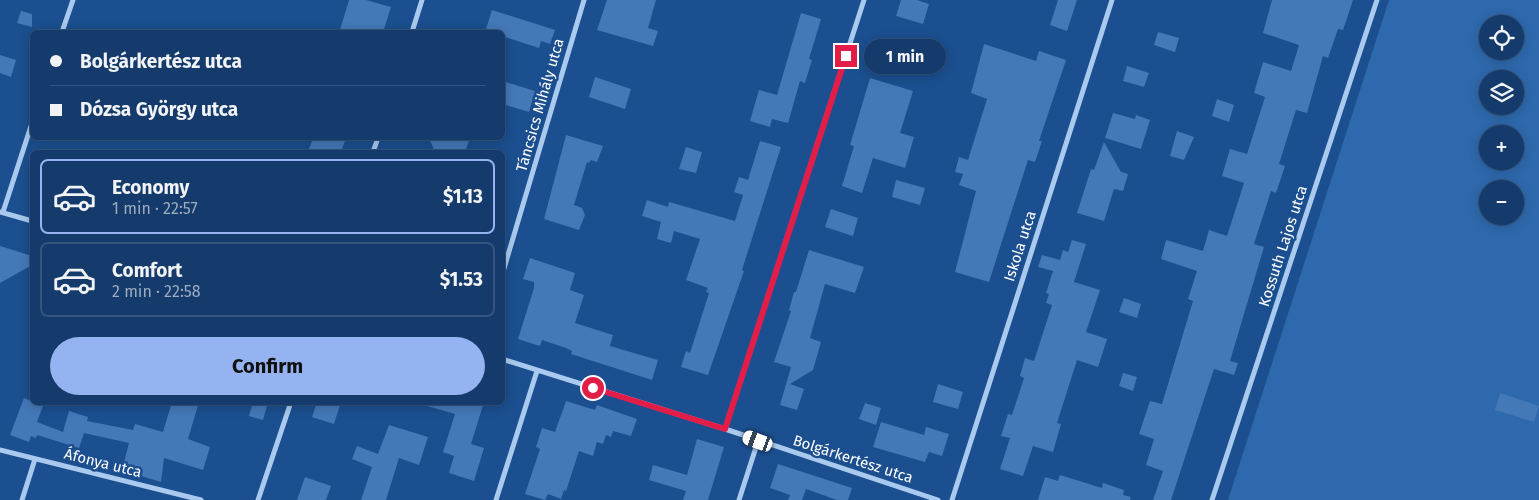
<!DOCTYPE html>
<html lang="en">
<head>
<meta charset="utf-8">
<style>
	body { margin:0; font-family:"Fira Sans",sans-serif; background:#214673; color:#f1f3f6; height:100vh; display:flex; flex-direction:column; font-size:19px; white-space:nowrap }
	* { box-sizing:border-box; margin:0 }
	p { font-size:16px; color:#9dadc1 }
	.icon { flex:none; width:28px; height:28px; fill:none; stroke:currentColor; stroke-width:2; stroke-linecap:round; stroke-linejoin:round }
	.map { position:relative; flex:1; overflow:hidden }
	.side { position:absolute; left:30px; top:150px; width:475px; height:255px; display:flex; flex-direction:column; background:#143b6b; border-radius:8px; box-shadow:0 2px 12px #0003,0 0 0 1px #33557e }
	.side>* { flex:none }
	.hud { position:absolute; left:30px; top:30px; width:475px; height:110px; border-radius:8px; box-shadow:0 2px 12px #0003,0 0 0 1px #33557e; display:grid; align-content:center; height:110px; padding:0 20px; background:#143b6b }
	.buttons { position:absolute; left:1479px; top:15px; display:grid; gap:10px }
	.buttons a { display:grid; place-items:center; width:45px; height:45px; border-radius:50%; background:#143b6b; box-shadow:0 2px 12px #0003,0 0 0 1px #33557e; font-size:25px }
	.end { position:absolute; width:22px; height:22px; margin:-11px; border:6px solid #e11d48; background:#fff; box-shadow:0 0 0 2px #fff }
	.from { border-radius:50% }
	.bubble { position:absolute; height:35px; border-radius:18px; background:#143b6b; box-shadow:0 2px 12px #0003,0 0 0 1px #33557e; font-size:16px; font-weight:700; line-height:35px; text-align:center }
	.car { position:absolute; width:15px; height:30px; margin:-15px -8px; border-radius:6px; box-shadow:0 0 4px 1px #0007; background:linear-gradient(#fff 24%,#345 0 40%,#fff 0 76%,#345 0 86%,#fff 0) }
	.hud b { display:flex; align-items:center; gap:18px; height:48px; font-size:19px }
	.hud b+b { border-top:1px solid #33557e }
	.hud i { width:12px; height:12px; background:#f1f3f6 }
	ul { padding:9px 0 0; list-style:none }
	li { display:flex; align-items:center; gap:15px; height:75px; margin:0 10px 8px; padding:0 10px; border:2px solid #33557e; border-radius:8px }
	li div { flex:1 }
	li b { display:block; font-size:19px }
	li em { font-style:normal; font-weight:700 }
	li.selected { border-color:#95b2f1 }
	li>.icon { width:45px; height:45px; stroke-width:1.5 }
	.cta { display:flex; gap:10px; margin-top:auto; padding:10px 20px }
	.cta a { flex:1; height:58px; border-radius:30px; background:#95b2f1; color:#111; font-size:20px; font-weight:700; line-height:58px; text-align:center }
	.map>svg:first-child { display:block }
	.green { fill:#2e69ad; fill-rule:evenodd }
	.building { fill:#4478b7 }
	.lines { fill:none; stroke-linecap:round; stroke-linejoin:round }
	.street { stroke:#a9c9ee; stroke-width:5 }
	.route { stroke:#e11d48; stroke-width:6 }
	.labels { text-anchor:middle; stroke-width:5; stroke-linejoin:round; paint-order:stroke }
	.street-label { font-size:15px; fill:#fff; stroke:#1b4f8f }
</style>
</head>
<body>
<div class="map">
<svg width="1539" height="500" viewBox="0 0 1539 500">
	<rect width="100%" height="100%" fill="#1b4f8f"/>
	<path class="green" d="M1389,0H1539V500H1228ZM1488,24H1515V51H1488ZM1488,79H1515V106H1488ZM1488,134H1515V161H1488ZM1488,189H1515V216H1488Z"/>
	<path class="building" d="M349,0H366L391,7L383,32H350L340,30Z
		M607,0H656L648,28L658,31L653,46L597,30Z
		M901,0H917L929,4L923,24L896,16Z
		M1058,0H1077L1067,31L1050,25Z
		M1272,0H1353L1343,30L1338,29L1328,58L1323,56L1307,113L1296,110L1279,164L1285,166L1276,193L1271,191L1254,244L1264,247L1230,361L1238,363L1234,375L1214,369L1171,500H1153L1163,471L1146,465L1154,439L1139,434L1150,401L1162,404L1193,301L1188,299L1197,271L1161,259L1166,240L1203,251L1209,230L1227,236L1244,183L1222,176L1230,149L1247,154L1265,97L1254,93L1263,62L1291,71L1299,45L1263,33Z
		M492,10L555,30L550,44L541,41L539,48L502,36V32H485Z
		M21,11L32,14V27L17,23Z
		M801,13L821,19L809,59L812,60L805,83L800,81L788,123L772,119L770,127L750,121L759,90L777,95Z
		M1158,32L1179,38L1175,52L1154,45Z
		M984,44L1036,61L1039,51L1066,60L1039,141H1042L1035,162L1028,160L989,282L955,272L976,191L959,185L963,174L955,172L959,157L968,160L987,99L971,93Z
		M0,55L16,60L11,77L0,73Z
		M1127,66L1149,73L1144,87L1123,81Z
		M595,77L631,89L625,109L589,97Z
		M870,78L913,91L900,133L914,137L905,168L873,158L862,193L842,186L854,146L850,145Z
		M502,81L535,91L529,112L502,104Z
		M1217,99L1234,105L1229,122L1212,116Z
		M1113,113L1135,119L1136,115L1150,120L1141,149L1105,138Z
		M1177,131L1194,137L1184,160L1170,156Z
		M566,135L603,146L597,162L591,160L589,163L587,162L574,205L582,208L585,215L579,230L544,219Z
		M313,138H346L341,152H308Z
		M429,138H470L465,152H435Z
		M760,141L781,147L742,270L744,271L708,375L681,367L686,351L690,353L709,293L706,292L708,288L686,280L700,239L674,231L671,243L657,239L661,222L642,216L647,200L668,207L669,202L735,221L743,195L734,192L739,177L748,180Z
		M1104,142L1121,172L1128,174L1123,191L1114,189L1104,221L1077,213L1091,169L1094,170Z
		M686,147L702,152L696,173L679,169Z
		M896,180L925,188L920,205L892,197Z
		M831,209L858,218L853,236L825,227Z
		M1072,240L1086,244L1074,282L1100,290L1086,332L1107,339L1098,367L1077,360L1057,423L1061,424L1053,452L1033,446L1023,476L1000,469L1010,438L1001,436L1008,414L1012,415L1024,378L1020,376L1025,358L1034,361L1052,305L1046,303L1049,294L1046,293L1053,271L1038,267L1042,255L1060,260L1063,250L1068,252Z
		M0,246L32,256V265L0,283Z
		M809,250L864,267L855,293L825,284L810,338L821,342L813,370L790,384L804,389L797,410L780,405L791,367L774,362L791,311L789,310L794,292H796Z
		M530,258L575,273L570,290L584,295L575,323L613,335L610,346L658,360L652,380L571,354L572,351L566,348L542,340L540,346L518,339L534,288V282L523,279Z
		M1124,298L1141,304L1137,318L1119,312Z
		M1123,373L1137,377L1133,391L1119,386Z
		M938,384L963,392L958,409L933,402Z
		M1500,393L1539,406L1534,422L1495,410Z
		M24,398L43,406L37,422L63,432L69,411L88,417L87,421L133,430L135,424L163,432L172,402H199L188,439L210,447L203,470L164,458L161,482L122,470L129,443L84,433L79,448L37,435L36,438L31,436L29,442L10,435Z
		M566,401L595,410L597,405L637,419L631,436L613,431L611,437L606,435L603,444L597,442L593,456L579,451L566,491L564,490L561,499L548,494L545,500L525,494L540,449L536,447L542,428L555,432Z
		M253,402H268L263,420L249,416Z
		M317,402H341L334,424L312,417Z
		M428,402H484L471,444L484,448L474,481L449,473L454,456L443,452L455,414L427,406Z
		M865,403L881,408L876,425L859,419Z
		M881,422L924,435L926,427L949,434L942,456L929,452L925,462L873,447Z
		M389,425L428,437L419,465L399,458L386,500H361L372,467L352,459L357,446L378,454Z
		M697,439L724,447L708,500H683L686,491L649,480L653,465L687,475Z
		M778,464L852,488L848,500H837L806,489L802,500H788L790,495L770,488Z
		M1060,475L1102,488L1103,483L1124,490L1123,495L1131,497L1130,500H1038L1045,477L1058,481Z
		M305,477L331,486L326,500H297Z"/>
	<g class="lines">
		<path class="street" d="M62,32L73,0
			M412,32L422,0
			M373,152L378,138
			M0,212L32,221
			M3,212L32,123
			M502,275L584,0
			M502,359L725,429L938,500
			M725,429L864,0
			M0,450L201,500
			M22,500L35,459
			M258,500L291,402
			M496,500L537,371
			M739,500L758,441
			M952,500L1112,0
			M1212,500L1377,0"/>
	</g>
	<g class="lines">
		<path class="route" d="M593,388L725,429L846,56"/>
	</g>
	<g class="labels">
		<g class="street-label">
			<text transform="translate(540 105) rotate(-74)" y="5">Táncsics Mihály utca</text>
			<text transform="translate(1020 246) rotate(-72)" y="5">Iskola utca</text>
			<text transform="translate(1283 246) rotate(-72)" y="5">Kossuth Lajos utca</text>
			<text transform="translate(853 459) rotate(18)" y="5">Bolgárkertész utca</text>
			<text transform="translate(103 463) rotate(14)" y="5">Áfonya utca</text>
		</g>
	</g>
</svg>
<div class="buttons">
<a><svg class="icon" aria-label="locate" viewBox="0 0 24 24"><circle cx="12" cy="12" r="6"/><path d="M12 2v4M12 18v4M2 12h4M18 12h4"/></svg></a>
<a><svg class="icon" aria-label="layers" viewBox="0 0 24 24"><path d="M12 4l9 5-9 5-9-5zM3 14l9 5 9-5"/></svg></a>
<a>+</a>
<a>−</a>
</div>
<i class="end from" style="left:593px;top:388px"></i>
<i class="end" style="left:846px;top:56px"></i>
<div class="bubble" style="left:864px;top:39px;width:82px">1 min</div>
<i class="car" style="left:758px;top:441px;rotate:290deg"></i>
<div class="hud">
<b><i class="from"></i>Bolgárkertész utca</b>
<b><i></i>Dózsa György utca</b>
</div>
<section class="side">
<ul>
<li class="selected"><svg class="icon" aria-label="car" viewBox="0 0 24 24"><path d="M5 17H2v-5l4-1 3-4h7l3 4 3 1v5h-3M9 17h6M6 11h13"/><circle cx="7" cy="17" r="2"/><circle cx="17" cy="17" r="2"/></svg><div><b>Economy</b><p>1 min · 22:57</p></div><em>$1.13</em></li>
<li><svg class="icon" aria-label="car" viewBox="0 0 24 24"><path d="M5 17H2v-5l4-1 3-4h7l3 4 3 1v5h-3M9 17h6M6 11h13"/><circle cx="7" cy="17" r="2"/><circle cx="17" cy="17" r="2"/></svg><div><b>Comfort</b><p>2 min · 22:58</p></div><em>$1.53</em></li>
</ul>
<div class="cta"><a>Confirm</a></div>
</section>
</div>
</body>
</html>
